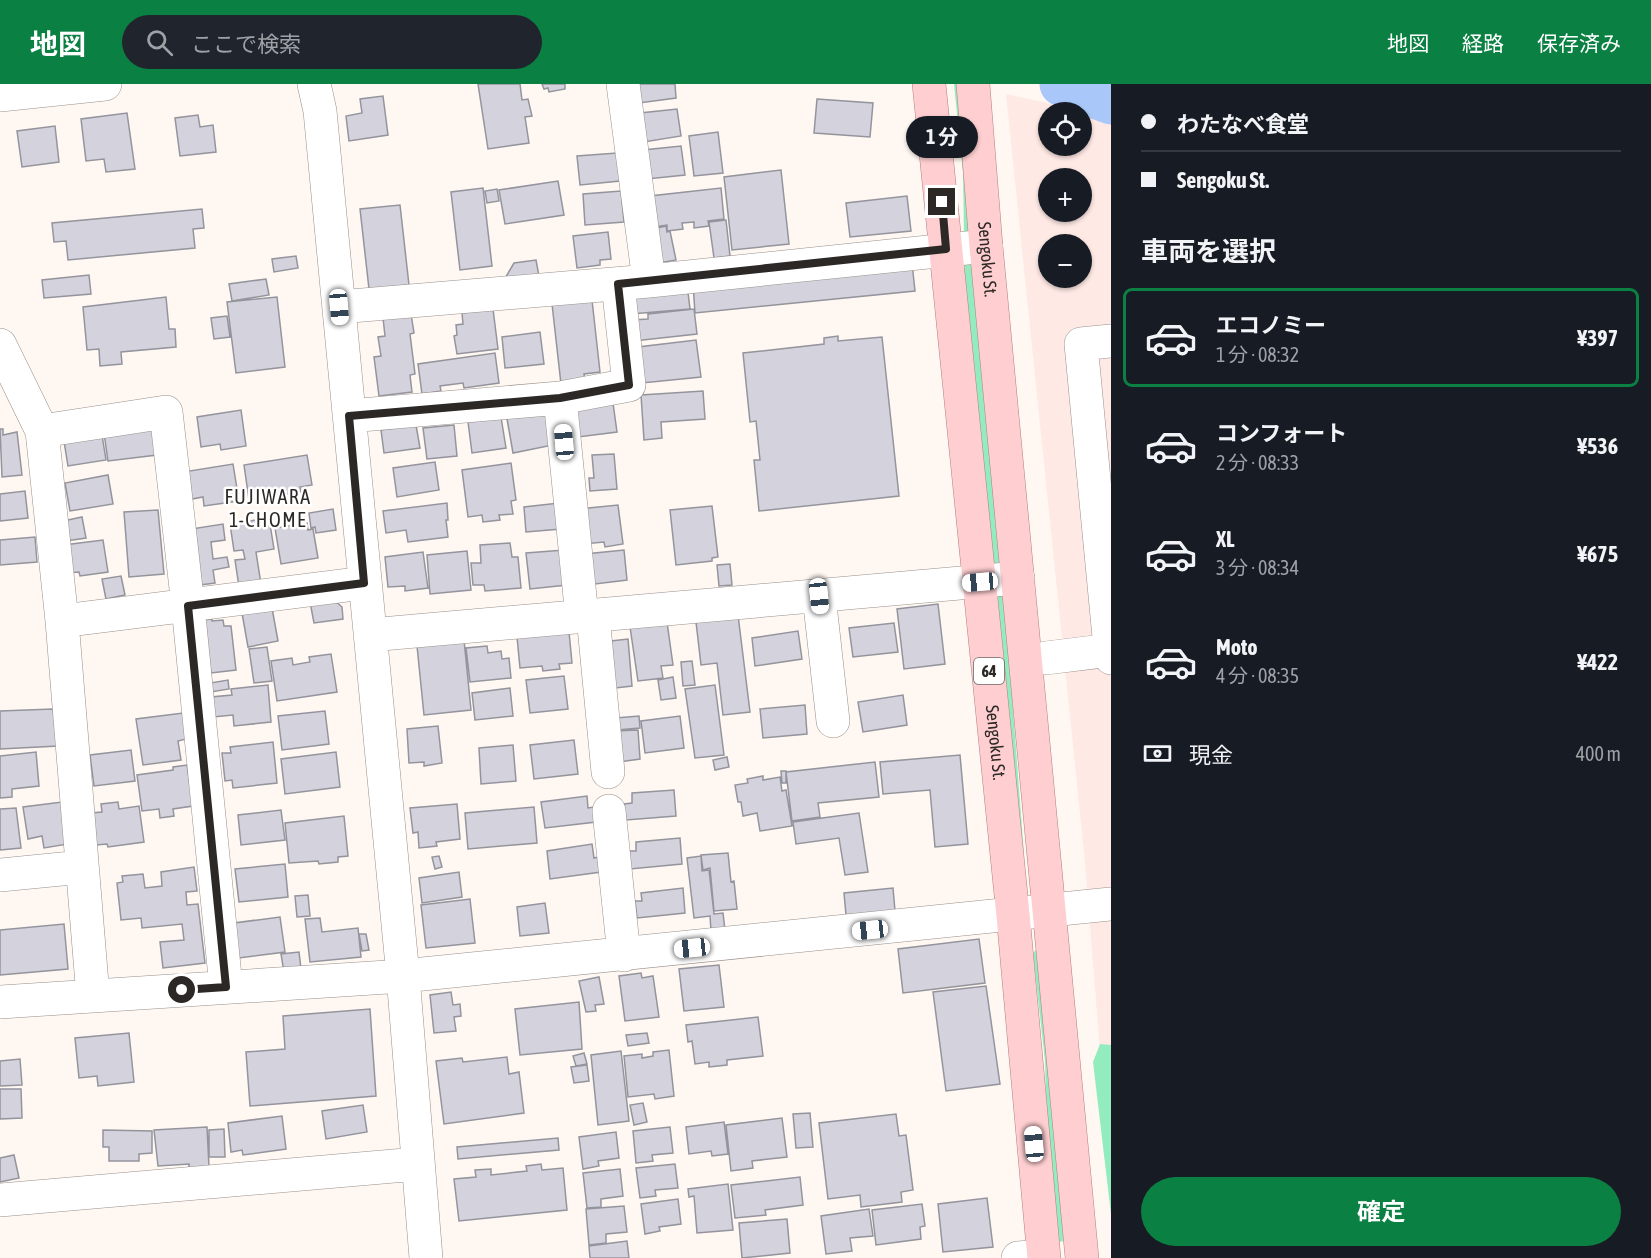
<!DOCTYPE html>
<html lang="ja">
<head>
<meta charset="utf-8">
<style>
	body { margin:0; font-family:"Asap Condensed","Noto Sans JP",sans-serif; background:#20242c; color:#f1f3f6; height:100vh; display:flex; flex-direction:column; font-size:22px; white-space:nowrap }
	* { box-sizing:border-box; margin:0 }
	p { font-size:20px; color:#9ea1a6 }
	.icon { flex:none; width:33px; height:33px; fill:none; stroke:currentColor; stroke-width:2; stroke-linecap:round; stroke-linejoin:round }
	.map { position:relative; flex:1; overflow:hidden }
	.details { display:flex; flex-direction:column; background:#171b24; width:540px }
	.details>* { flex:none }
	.guide { display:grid; align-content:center; height:132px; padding:0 30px; background:#171b24 }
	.tools { position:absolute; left:1038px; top:18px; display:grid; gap:12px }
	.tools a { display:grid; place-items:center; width:54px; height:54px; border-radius:50%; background:#171b24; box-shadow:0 2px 4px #0004; font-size:30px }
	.end { position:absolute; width:27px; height:27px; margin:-14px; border:8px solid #2c2826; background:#fff; box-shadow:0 0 0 3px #fff }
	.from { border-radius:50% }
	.bubble { position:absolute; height:42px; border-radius:21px; background:#171b24; box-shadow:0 2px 4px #0004; font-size:20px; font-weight:700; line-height:42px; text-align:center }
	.car { position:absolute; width:18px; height:36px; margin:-18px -9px; border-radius:8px; box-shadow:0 0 4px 2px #0007; background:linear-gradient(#fff 24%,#345 0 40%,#fff 0 76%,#345 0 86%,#fff 0) }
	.guide b { display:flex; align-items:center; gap:21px; height:57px; font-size:22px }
	.guide b+b { border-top:2px solid #363941 }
	.guide i { width:15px; height:15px; background:#f1f3f6 }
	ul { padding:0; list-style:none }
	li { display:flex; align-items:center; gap:18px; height:99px; margin:0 12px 9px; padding:0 18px; border:3px solid transparent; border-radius:9px }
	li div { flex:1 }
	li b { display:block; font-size:22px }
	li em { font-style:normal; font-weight:700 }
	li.active { border-color:#0b8043 }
	li>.icon { width:54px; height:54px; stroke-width:1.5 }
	h2 { padding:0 30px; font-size:27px; line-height:72px }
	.pay { display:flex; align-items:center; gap:15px; height:66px; padding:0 30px; font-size:22px }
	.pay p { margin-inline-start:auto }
	.primary-button { display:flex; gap:12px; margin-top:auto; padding:12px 30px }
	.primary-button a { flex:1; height:69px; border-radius:36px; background:#0b8043; color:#fff; font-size:24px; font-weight:700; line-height:69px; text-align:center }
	header { display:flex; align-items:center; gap:36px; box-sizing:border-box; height:84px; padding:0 30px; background:#0b8043; color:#fff }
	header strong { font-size:28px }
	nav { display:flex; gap:33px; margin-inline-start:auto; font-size:21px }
	.search { width:420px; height:54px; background:#20242c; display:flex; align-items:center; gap:15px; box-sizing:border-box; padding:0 21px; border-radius:33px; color:#9ea1a6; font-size:22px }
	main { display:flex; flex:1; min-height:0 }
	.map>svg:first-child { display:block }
	.education { fill:#ffe9e5; fill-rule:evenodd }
	.green { fill:#92ecbd }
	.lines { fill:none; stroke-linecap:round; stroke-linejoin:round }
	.stream { stroke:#a9c8f9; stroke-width:8 }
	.river { stroke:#a9c8f9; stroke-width:45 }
	.building { fill:#d4d3dd; stroke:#94949d; stroke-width:1.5 }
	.minor-casing { stroke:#99908b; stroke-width:34 }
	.major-casing { stroke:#b47f80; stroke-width:34 }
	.minor { stroke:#fff; stroke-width:33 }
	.major { stroke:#feced0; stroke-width:33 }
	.route { stroke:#2c2826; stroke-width:8 }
	.labels { text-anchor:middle; stroke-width:5; stroke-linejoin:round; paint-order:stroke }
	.shield { fill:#fff; stroke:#6b6867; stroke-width:1.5 }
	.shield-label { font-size:16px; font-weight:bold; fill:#2c2826 }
	.street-label { font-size:18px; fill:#2c2826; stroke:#fff }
	.neighbourhood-label { font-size:20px; letter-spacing:1.5px; fill:#2c2826; stroke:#fff }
</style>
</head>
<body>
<header>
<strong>地図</strong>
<div class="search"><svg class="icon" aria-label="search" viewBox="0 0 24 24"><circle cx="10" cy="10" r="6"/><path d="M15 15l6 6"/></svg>ここで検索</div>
<nav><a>地図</a><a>経路</a><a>保存済み</a></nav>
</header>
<main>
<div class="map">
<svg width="1111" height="1174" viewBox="0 0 1111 1174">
	<rect width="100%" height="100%" fill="#fff7f2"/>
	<path class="education" d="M1006,10L1089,28L1111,38V1107L1085,778ZM1048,28H1082V62H1048ZM1048,94H1082V128H1048ZM1048,160H1082V194H1048Z"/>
	<path class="green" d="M954,0H960L1011,599L1025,784L965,213L963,89Z
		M1036,866H1038L1064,1157L1058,1158L1048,1098L1045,977L1033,869Z
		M1100,960L1111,961V1130L1093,978Z"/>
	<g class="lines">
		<path class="stream" d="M1099,12L1109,0"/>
		<path class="river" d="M1062,0L1111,18"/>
	</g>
	<path class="building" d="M478,0H520L522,16L528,15L532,32L525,33L529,59L488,65Z
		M542,0H565V5L549,8L548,4L544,5Z
		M637,0H675L676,14L639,19Z
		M383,12L388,51L349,57L346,32L362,29L360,15Z
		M817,15L873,19L870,53L814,49Z
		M677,25L681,52L644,58L640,29Z
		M127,29L135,85L106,88L104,75L86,77L81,35Z
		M198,31L200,43L213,41L216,68L180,72L175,34Z
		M55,42L59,78L22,83L17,47Z
		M718,48L723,89L694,92L689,52Z
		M681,62L685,91L647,95L643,66Z
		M617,69L620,97L580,101L577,72Z
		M781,86L789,160L732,166L724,93Z
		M558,97L564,131L505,140L499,106Z
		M483,104L492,182L460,186L451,108Z
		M721,104L724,135L708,137L709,142L694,144V138L682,139L683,145L667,147V141L653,143L650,112Z
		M497,105L499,117L487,119L485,107Z
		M621,107L624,138L585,141L583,110Z
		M907,112L911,147L850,153L846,119Z
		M400,121L409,201L369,205L360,125Z
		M202,125L204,144L193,145L195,164L68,176L66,157L54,158L52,139Z
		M726,136L730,172L714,174L709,138Z
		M666,142L667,148L670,147L676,176L659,179L653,145Z
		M608,148L611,175L600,176V181L577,184L573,152Z
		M296,172L298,184L274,188L272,175Z
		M536,176L539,192L504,196L514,179Z
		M912,179L915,207L695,229L693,200Z
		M89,191L91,210L44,214L42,196Z
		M266,195L269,211L232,217L229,200Z
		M687,200L690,225L631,230L628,206Z
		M166,213L169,245H175L176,263L121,268L122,280L100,282L99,265L87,266L83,223Z
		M277,213L285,283L236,289L227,218Z
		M592,216L600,288L584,290L585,297L561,300L552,220Z
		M493,225L498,265L457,270L454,252L457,251L456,241L463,240L462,229Z
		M694,225L697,250L634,257L632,236L648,235V230Z
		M411,230L414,249L410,250L415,290L410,291L412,308L379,312L374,273L381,272L378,253L385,252L383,234Z
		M227,232L230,253L214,255L211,234Z
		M540,248L544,280L505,284L502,253Z
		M838,252V257L882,253L899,412L759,427L754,376H760L756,337L750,338L743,269L824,260V254Z
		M696,256L701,293L642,299L638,263Z
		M495,269L499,299L464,304L463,299L440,302L441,307L422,310L418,280Z
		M703,307L705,335L661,338L662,354L644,356L641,311Z
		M613,319L617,348L578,353L574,324Z
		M546,321L553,361L513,369L506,329Z
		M241,326L246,362L221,366L220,360L201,363L197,333Z
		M501,333L506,364L472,369L468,338Z
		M416,341L420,364L384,369L381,346Z
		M454,341L457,372L427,375L423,344Z
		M154,343L157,371L108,377L104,349Z
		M0,345H3V351L17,348L22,391L2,393Z
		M101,345L106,376L68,382L63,351Z
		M614,370L617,405L590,407L589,394H594L592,371Z
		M307,371L312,401L300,403L301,408L249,416L244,381Z
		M435,378L439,406L397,413L393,384Z
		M511,379L516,416L511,417L513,430L499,431L500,436L483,438L482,431L468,433L462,386Z
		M233,380L239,417L204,422L203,413L187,416L183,388Z
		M108,391L113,420L70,427L65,399Z
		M25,407L28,434L0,437V410Z
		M447,419L448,436H446L448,453L408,458L406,446L386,449L383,427Z
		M559,419L561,445L526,448L524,423Z
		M618,421L623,460L605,463L604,458L583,460L579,425Z
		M712,422L718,473L712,474V477L676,481L670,426Z
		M333,425L336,446L316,449L315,443L311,444L309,429Z
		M158,426L164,490L129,493L124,428Z
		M82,433L86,454L66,457L63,437Z
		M269,434L274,465L256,468L261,500L239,503L235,476L245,475L243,466L234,467L230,440Z
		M307,439L308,446L313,445L318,474L281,480L275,444Z
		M223,440L225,456L211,458L213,475L227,473L229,483L213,486L215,499L200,501L191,445Z
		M35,453L37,478L0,481V456Z
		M103,456L108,488L80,492L79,488L68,489L64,461Z
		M510,459L512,473H518L521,504L485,507L484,501H473L471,479H481L480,461Z
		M564,466L567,501L530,505L526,469Z
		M624,466L627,496L595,500L585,470Z
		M467,467L471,506L430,510L427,471Z
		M423,468L428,504L405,507V502L388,503L385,473Z
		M730,480L732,501L719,502L717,481Z
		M121,492L125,511L106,515L102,495Z
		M332,514L342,523L343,535L314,539L310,518Z
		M938,520L945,580L904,585L897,525Z
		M272,524L278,557L248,563L242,529Z
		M738,531L750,628L723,631L717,579L701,581L696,538Z
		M212,535V537L223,536L224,542H231L236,586L211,589L203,536Z
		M667,538L673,581L661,582L663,594L638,597L630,543Z
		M894,539L898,568L853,573L849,544Z
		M798,547L802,575L755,582L752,554Z
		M569,548L572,579L559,580L560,585L543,587L542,582L520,584L517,553Z
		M628,555L632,602L607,605L602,558Z
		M464,556L471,626L424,631L417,562Z
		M487,562L488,569L501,567L502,575L509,574L511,594L470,598L466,564Z
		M267,563L272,597L254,599L249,565Z
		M331,570L337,608L277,617L271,577L292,574L293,581L310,578L309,573Z
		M692,577L695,601L683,602L681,578Z
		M564,592L568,625L530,629L526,596Z
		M673,593L676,614L661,616L658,596Z
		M228,596L229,605L211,608L210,599Z
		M268,601L271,638L234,642L233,631L213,633L211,613L232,611L231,605Z
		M715,601L724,671L695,674L685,605Z
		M510,604L513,632L475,636L472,609Z
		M903,611L907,641L863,648L858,618Z
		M805,621L807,650L763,654L760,625Z
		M53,625L58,662L0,665V627Z
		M325,627L329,660L282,666L278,632Z
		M183,629L186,655L178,657L181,676L143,681L136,635Z
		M639,632L640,644L617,646L616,634Z
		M680,632L684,664L645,669L641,637Z
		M438,642L442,679L424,682V678L409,679L407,645Z
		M638,646L640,675L619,678L615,647Z
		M574,656L578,690L534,695L530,661Z
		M273,658L277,699L233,704L232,696L225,697L222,669H231L230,663Z
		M513,661L516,697L481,700L479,664Z
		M131,666L135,697L94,702L90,671Z
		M36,668L39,702L12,705V713L0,714V672Z
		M336,668L340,703L285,710L281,675Z
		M960,671L968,760L935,763L930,706L883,710L880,678Z
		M727,673L729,683L715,686L713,676Z
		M875,678L879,713L818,719L820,733L792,737L786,688Z
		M187,681L193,722L173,725L174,732L160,734L159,725L142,727L137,691L173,686V683Z
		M781,687H786V699H782Z
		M763,692V696L780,693L782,707L786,706L792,742L760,747L757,729L743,732L741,718H738L735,701L748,699L747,695Z
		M674,706L676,732L626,736L624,720L632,719V709Z
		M587,712L588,724L594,723L596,738L545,744L541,718Z
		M62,718L68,760L44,764L42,752L28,755L23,723Z
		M118,718L119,725L139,722L144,758L108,763L107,760L96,761L91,729L102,728L101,720Z
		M457,720L460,755L436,758L437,762L419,764L418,748L413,749L410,724Z
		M534,723L537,759L468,765L465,729Z
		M16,724L21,764L0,766V725Z
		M281,726L285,756L241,761L238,731Z
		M859,729L868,788L845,791L839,754L796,760L793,738Z
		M344,732L348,772L338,773V778L319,780L318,777L289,779L285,739Z
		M680,754L682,780L630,785L629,767H636V758Z
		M592,760L594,774L599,773L601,788L550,795L547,767Z
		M728,769L731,798L734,797L737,825L714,827L710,784L703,786L701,771Z
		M439,772L442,783L435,785L432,773Z
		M701,772L702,787L709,786L714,830L723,829L725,846L711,847L710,832L694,834L687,774Z
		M285,780L288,813L239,818L235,785Z
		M194,783L197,807L186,808L187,821L198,820L205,879L163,884L160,858L184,856L182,840L142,844L141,834L121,836L117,799L123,798L122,792L143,790L145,804L162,802L161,788Z
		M459,788L462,813L422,819L419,794Z
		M683,804L685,829L637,834L635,817H642L641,809Z
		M893,804L895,827L846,831L844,809Z
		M308,811L310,832L297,833L295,812Z
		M470,815L475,859L426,864L421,821Z
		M545,819L549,849L520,852L517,823Z
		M280,833L285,868L239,874L234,839Z
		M320,834L322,848L358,844L361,873L310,878L305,835Z
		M64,840L68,885L0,891V846Z
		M359,850H366L369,866L362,867Z
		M979,855L985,899L903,909L898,865Z
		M299,868L301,885L284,888L281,870Z
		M719,881L724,923L684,927L679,885Z
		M641,889L642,894L653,892L659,933L625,937L619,892Z
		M599,893L604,920L595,921L596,927L586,928L579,897Z
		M986,902L1000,1000L946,1007L933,908Z
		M451,908L453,921L460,920L461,932L454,933L456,947L434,949L430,911Z
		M579,918L582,965L520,971L515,925Z
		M370,925L376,1012L250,1022L246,968L285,965L283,932Z
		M758,933L763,972L727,976V981L709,983V978L695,980L692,957L688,958L686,941Z
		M129,949L134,998L98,1002L97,992L79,994L75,954Z
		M647,949L649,959L628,962L626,951Z
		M669,966L674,1012L655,1015L654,1010L628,1013L624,972L642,970V974L653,972V968Z
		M621,967L629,1037L598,1041L591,971Z
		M584,969L587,980L576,982L573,972Z
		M507,973L509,990L519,988L524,1029L444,1040L436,977L462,974L463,978Z
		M20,975L22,1001L0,1002V977Z
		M587,981L589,997L574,999L571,983Z
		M0,1005H21L22,1034L0,1035Z
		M643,1019L647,1038L634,1041L630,1021Z
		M363,1021L367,1048L326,1055L322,1027Z
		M810,1029L813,1063L796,1064L793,1030Z
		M896,1030L899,1052L906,1051L913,1106L901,1108L902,1118L861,1123L860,1111L828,1115L819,1039Z
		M282,1032L286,1065L243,1071L242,1066L231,1068L228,1039Z
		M782,1034L787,1073L752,1077L753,1084L731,1087L726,1041Z
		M724,1038L728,1070L712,1072L711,1067L689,1070L686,1043Z
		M207,1043L209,1083L189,1084V1080L158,1082L154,1046Z
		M670,1043L673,1069L652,1071L653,1077L636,1079L633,1047Z
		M224,1045L225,1073H209V1046Z
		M103,1046L152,1047V1069L139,1070V1077H109V1063H103Z
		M616,1048L619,1074L598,1077L599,1082L583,1085L579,1053Z
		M558,1054L559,1066L458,1075L457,1063Z
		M14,1071L19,1094L0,1098V1074Z
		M541,1080L542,1086L563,1084L567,1126L459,1137L454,1095L476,1093L475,1086L491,1085V1091L527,1087L526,1082Z
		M675,1080L678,1104L655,1106L656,1112L640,1114L636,1084Z
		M620,1085L623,1112L601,1115V1123L587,1124L583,1089Z
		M800,1093L803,1121L765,1126L766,1131L735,1134L731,1101Z
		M728,1100L733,1146L697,1149L694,1112L689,1113L688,1105Z
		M987,1114L993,1163L943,1168L938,1120Z
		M678,1115L681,1140L659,1143L660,1147L645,1150L641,1120Z
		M922,1120L925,1142L920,1143L921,1155L876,1161L872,1126Z
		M624,1122L627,1148L606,1150V1159L589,1161L586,1125Z
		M869,1125L873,1152L850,1154L852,1167L826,1170L821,1132Z
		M787,1135L790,1169L742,1174L739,1139Z
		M627,1157L629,1174H590L589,1162Z"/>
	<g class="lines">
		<defs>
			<path id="minor" d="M314,0L320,27L403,892L426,1174
				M623,0L649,197
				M0,11L105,0
				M339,223L649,197L986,162
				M1111,257L1081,260L1111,574
				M0,261L42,347L62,537L93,912
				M560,314L582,533
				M349,332L560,314L629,301L618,200
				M42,347L166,328L188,522L226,903
				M819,512L833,637
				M593,532L608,688
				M62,537L364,499
				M370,551L1018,494
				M1046,574L1111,566
				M609,727L624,871
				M0,791L82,783
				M0,918L403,892L1111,820
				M0,1116L417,1080
				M1018,1174L1043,1172"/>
			<g id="major">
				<path id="s1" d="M929,0L1013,831L1044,1174"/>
				<path id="s2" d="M973,0L986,162L1082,1174"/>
			</g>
		</defs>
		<use href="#minor" class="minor-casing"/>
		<use href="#major" class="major-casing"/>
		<use href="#minor" class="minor"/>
		<use href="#major" class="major"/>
	</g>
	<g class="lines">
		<path class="route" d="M182,906L226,903L188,522L364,499L349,332L560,314L629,301L618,200L946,165L942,118"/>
	</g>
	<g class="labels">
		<rect class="shield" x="974" y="574" width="30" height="26" rx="4.5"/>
		<g class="shield-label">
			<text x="989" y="593">64</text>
		</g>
		<g class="street-label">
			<text dy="6" stroke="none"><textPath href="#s2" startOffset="176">Sengoku St.</textPath></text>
			<text dy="6" stroke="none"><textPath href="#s1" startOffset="662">Sengoku St.</textPath></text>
		</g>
		<g class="neighbourhood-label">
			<text x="268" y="420">FUJIWARA<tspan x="268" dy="23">1-CHOME</tspan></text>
		</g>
	</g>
</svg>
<div class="tools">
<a><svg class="icon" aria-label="locate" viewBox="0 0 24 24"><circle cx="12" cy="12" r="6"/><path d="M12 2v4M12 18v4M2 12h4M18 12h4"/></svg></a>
<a>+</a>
<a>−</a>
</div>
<i class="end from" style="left:182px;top:906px"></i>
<i class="end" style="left:942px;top:118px"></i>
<div class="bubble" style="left:906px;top:32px;width:72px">1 分</div>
<i class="car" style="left:339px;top:223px;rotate:175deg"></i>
<i class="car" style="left:564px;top:358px;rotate:355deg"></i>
<i class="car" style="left:980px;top:498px;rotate:265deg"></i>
<i class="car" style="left:819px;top:512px;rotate:174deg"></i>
<i class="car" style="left:870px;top:846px;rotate:264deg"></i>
<i class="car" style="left:692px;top:864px;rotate:264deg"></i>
<i class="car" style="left:1034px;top:1060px;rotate:355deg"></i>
</div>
<section class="details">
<div class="guide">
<b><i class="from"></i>わたなべ食堂</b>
<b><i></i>Sengoku St.</b>
</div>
<h2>車両を選択</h2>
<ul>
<li class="active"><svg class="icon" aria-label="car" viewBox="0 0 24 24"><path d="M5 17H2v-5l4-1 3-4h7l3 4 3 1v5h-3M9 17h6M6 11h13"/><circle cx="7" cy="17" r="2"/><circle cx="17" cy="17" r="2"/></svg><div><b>エコノミー</b><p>1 分 · 08:32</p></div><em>¥397</em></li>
<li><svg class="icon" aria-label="car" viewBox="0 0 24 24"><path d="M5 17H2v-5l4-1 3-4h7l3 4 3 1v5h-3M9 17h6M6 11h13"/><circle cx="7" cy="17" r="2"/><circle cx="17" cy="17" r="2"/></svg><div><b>コンフォート</b><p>2 分 · 08:33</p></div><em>¥536</em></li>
<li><svg class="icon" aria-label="car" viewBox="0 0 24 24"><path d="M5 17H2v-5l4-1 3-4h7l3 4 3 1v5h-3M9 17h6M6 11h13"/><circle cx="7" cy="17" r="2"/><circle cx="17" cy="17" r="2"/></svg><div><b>XL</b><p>3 分 · 08:34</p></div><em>¥675</em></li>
<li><svg class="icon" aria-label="car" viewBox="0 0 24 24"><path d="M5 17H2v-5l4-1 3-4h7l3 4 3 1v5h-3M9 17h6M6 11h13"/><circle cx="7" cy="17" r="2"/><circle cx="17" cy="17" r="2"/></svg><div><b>Moto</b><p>4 分 · 08:35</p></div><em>¥422</em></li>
</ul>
<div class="pay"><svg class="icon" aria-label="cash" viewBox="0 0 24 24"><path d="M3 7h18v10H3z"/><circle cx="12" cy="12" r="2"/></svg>現金<p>400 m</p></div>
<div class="primary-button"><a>確定</a></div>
</section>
</main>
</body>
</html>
